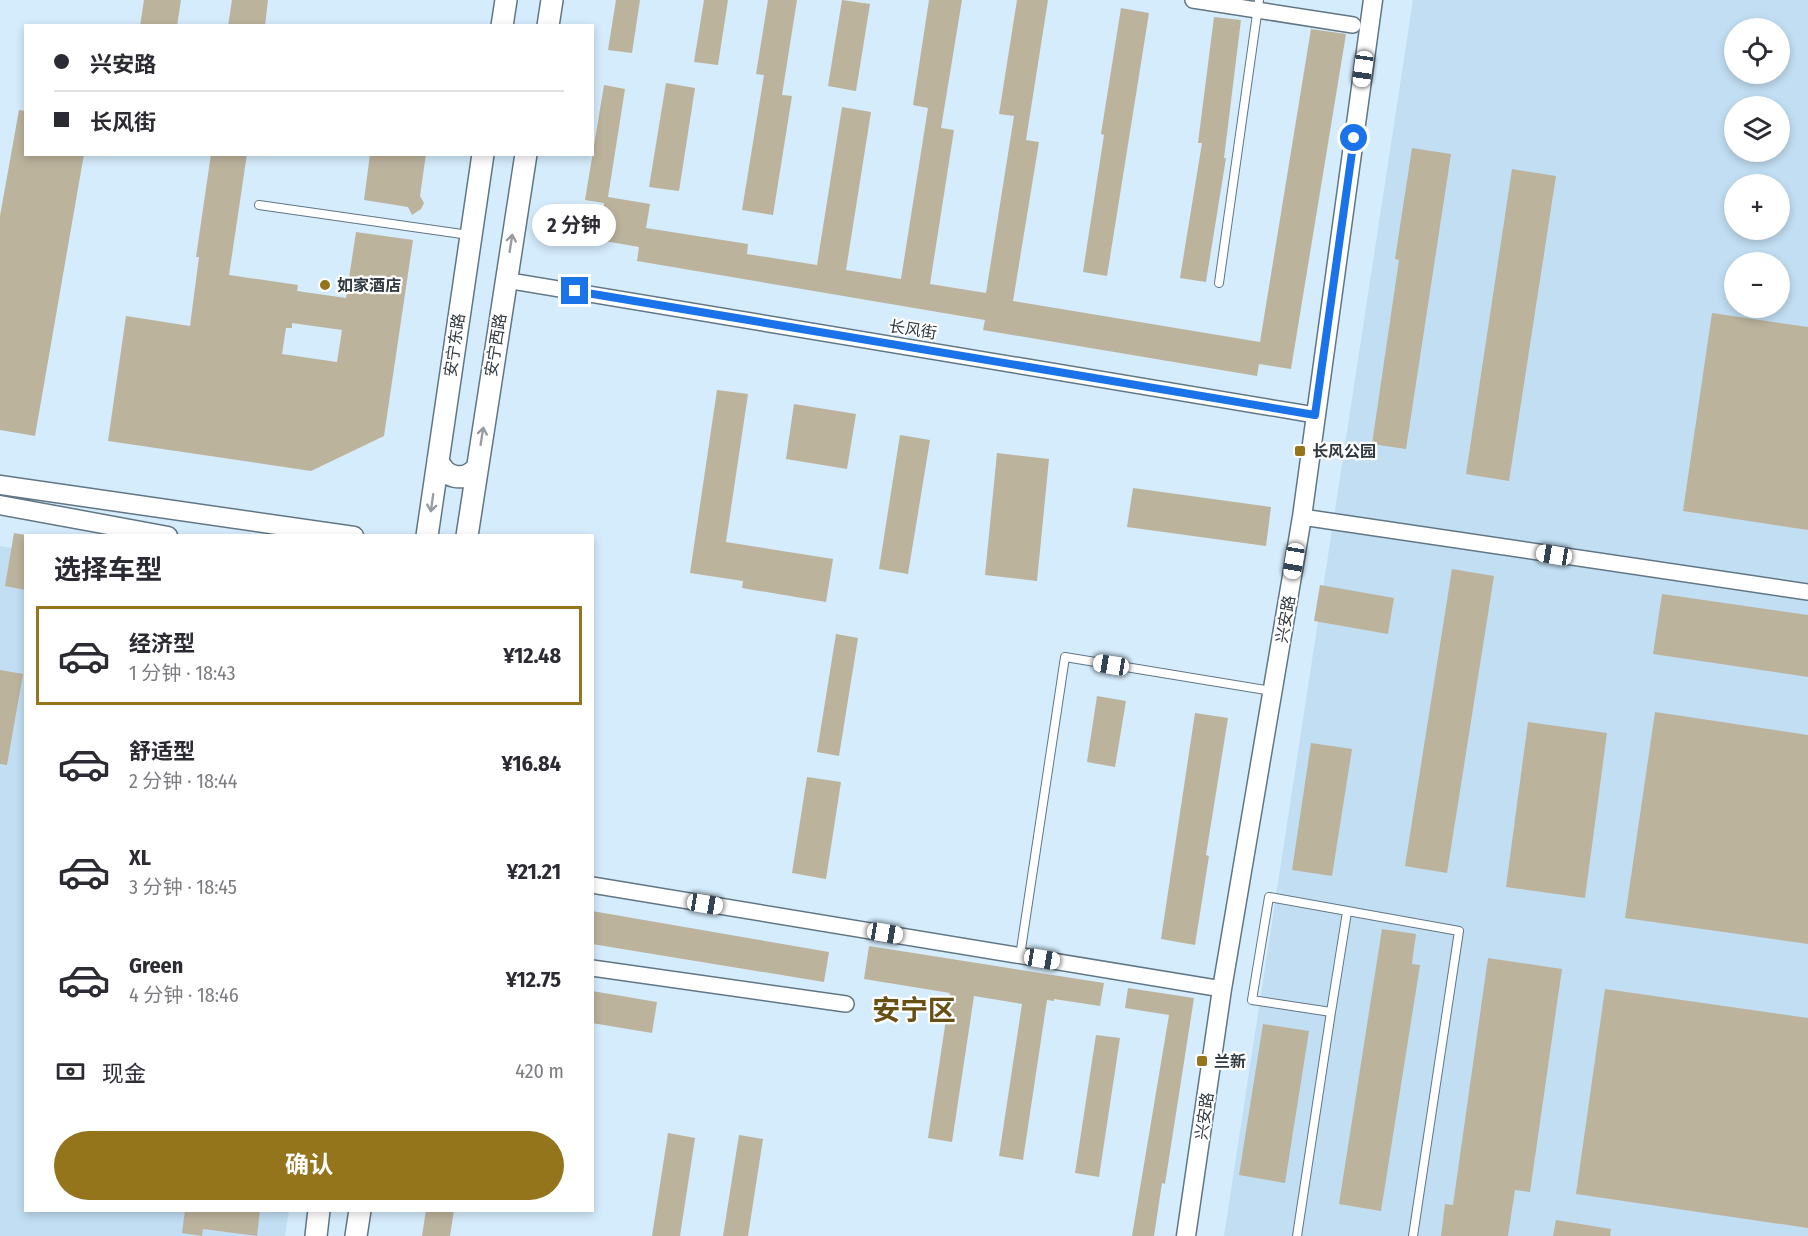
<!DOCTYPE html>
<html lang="zh">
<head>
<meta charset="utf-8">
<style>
	body { margin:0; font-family:"Fira Sans Condensed","Noto Sans SC",sans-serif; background:#f7f7f7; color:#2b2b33; height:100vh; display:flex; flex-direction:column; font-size:22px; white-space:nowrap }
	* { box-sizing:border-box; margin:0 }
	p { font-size:20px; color:#7c7c81 }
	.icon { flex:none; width:33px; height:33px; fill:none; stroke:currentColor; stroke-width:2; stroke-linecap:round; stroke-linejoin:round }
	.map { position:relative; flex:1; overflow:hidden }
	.panel { position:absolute; left:24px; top:534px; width:570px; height:678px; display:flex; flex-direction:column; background:#fff; border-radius:0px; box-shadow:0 3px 9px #0003 }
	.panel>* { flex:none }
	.banner { position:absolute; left:24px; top:24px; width:570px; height:132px; border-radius:0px; box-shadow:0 3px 9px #0003; display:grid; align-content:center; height:132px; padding:0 30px; background:#fff }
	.controls { position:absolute; left:1724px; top:18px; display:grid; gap:12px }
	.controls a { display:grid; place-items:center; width:66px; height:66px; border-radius:50%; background:#fff; box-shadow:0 3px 9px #0003; font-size:30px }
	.end { position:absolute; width:27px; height:27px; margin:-14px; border:8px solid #1a73e8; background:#fff; box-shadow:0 0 0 3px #fff }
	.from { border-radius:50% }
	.bubble { position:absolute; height:42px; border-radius:21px; background:#fff; box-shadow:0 3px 9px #0003; font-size:20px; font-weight:700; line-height:42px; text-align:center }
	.car { position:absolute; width:18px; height:36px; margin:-18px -9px; border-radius:8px; box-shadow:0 0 4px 2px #0007; background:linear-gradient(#fff 24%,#345 0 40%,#fff 0 76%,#345 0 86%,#fff 0) }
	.banner b { display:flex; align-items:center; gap:21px; height:57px; font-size:22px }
	.banner b+b { border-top:2px solid #e1e1e2 }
	.banner i { width:15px; height:15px; background:#2b2b33 }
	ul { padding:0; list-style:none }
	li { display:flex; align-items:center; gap:18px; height:99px; margin:0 12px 9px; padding:0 18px; border:3px solid transparent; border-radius:0px }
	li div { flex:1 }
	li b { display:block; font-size:22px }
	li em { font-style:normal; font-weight:700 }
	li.selected { border-color:#94751c }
	li>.icon { width:54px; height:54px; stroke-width:1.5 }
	h2 { padding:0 30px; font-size:27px; line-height:72px }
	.pay { display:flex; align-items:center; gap:15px; height:66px; padding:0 30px; font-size:22px }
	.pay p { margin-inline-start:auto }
	.action { display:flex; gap:12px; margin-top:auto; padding:12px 30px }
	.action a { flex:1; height:69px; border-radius:36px; background:#94751c; color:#fff; font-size:24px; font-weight:700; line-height:69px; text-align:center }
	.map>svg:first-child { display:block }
	.built { fill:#c1def2; fill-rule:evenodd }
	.building { fill:#bcb39d; fill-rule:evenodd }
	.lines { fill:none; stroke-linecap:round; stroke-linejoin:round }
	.service-casing { stroke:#617684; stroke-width:10 }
	.minor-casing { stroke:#617684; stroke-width:18 }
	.tertiary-casing { stroke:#617684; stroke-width:21 }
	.secondary-casing { stroke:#617684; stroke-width:24 }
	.service { stroke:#fff; stroke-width:8 }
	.minor { stroke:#fff; stroke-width:15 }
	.tertiary { stroke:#fff; stroke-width:18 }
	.secondary { stroke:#fff; stroke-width:21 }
	.oneway { stroke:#989c9f }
	.route { stroke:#1a73e8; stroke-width:8 }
	.poi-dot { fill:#94751c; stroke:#fff; stroke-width:2 }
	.labels { text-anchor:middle; stroke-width:4.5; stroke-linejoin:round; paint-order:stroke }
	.poi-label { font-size:16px; font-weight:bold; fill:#30393f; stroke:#fff; text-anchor:start }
	.street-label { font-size:16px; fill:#30393f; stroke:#fff }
	.town-label { font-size:28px; font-weight:bold; fill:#665015; stroke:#fff }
</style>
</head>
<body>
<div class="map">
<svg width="1808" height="1236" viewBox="0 0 1808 1236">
	<rect width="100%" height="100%" fill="#d5ecfc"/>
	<path class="built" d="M1413,0H1808V1236H1224ZM1734,28H1779V74H1734ZM1734,106H1779V152H1734ZM1734,184H1779V230H1734ZM1734,262H1779V308H1734Z
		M0,546L26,550V1210L289,1211L285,1236H0Z"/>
	<path class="building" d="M144,0H181L177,26H140Z
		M232,0H268L265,26H228Z
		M616,0H640L632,53L608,50Z
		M704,0H728L718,65L694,62Z
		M768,0H797L782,95L792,96L773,215L742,210L764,75L756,74Z
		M842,0L870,4L856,91L828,86Z
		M929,0H962L941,128L954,130L930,284L986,293L1014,116L999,114L1017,0H1048L1026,140L1039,142L1013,301L1260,342L1311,29L1346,34L1291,369L1259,364L1257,376L983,330L985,320L637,261L639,247L599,240L604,203L585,200L604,85L625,89L608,197L650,204L646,228L748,244L747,254L817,265L842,107L871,112L846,270L901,279L928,108L913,105Z
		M1121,8L1149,13L1107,276L1083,272L1104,135L1101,134Z
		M1214,17L1241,20L1224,158H1226L1206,282L1180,278L1202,143H1198Z
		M666,83L695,88L679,191L649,187Z
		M19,110L26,111V154H84L35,436L0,430V216Z
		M1412,148L1451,154L1406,449L1372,444L1399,260L1395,259Z
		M211,154H247L229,275L298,285L297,291L346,298L356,232L413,240L384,436L311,471L108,441L126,316L190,326L199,257H196ZM292,323L342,330L337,362L282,354L286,328H292Z
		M370,154H426L420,196L424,203L421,209L412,215L408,207L364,200Z
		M1512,169L1556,176L1509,481L1466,474Z
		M1712,313L1808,327V530L1683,511Z
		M717,390L748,394L726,542L833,559L826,602L742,588L743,581L690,573Z
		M794,404L856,414L847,469L786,459Z
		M900,435L930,440L908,574L879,569Z
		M997,453L1049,459L1037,581L985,575Z
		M1133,488L1271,507L1266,546L1127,527Z
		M14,533L26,535V590L5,586Z
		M1452,569L1494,576L1447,873L1405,866Z
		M1320,585L1394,598L1388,634L1314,621Z
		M1662,594L1808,615V677L1653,654Z
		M836,634L858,638L839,756L817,752Z
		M0,670L23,674L7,765L0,764Z
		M1097,696L1126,701L1115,767L1087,762Z
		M1655,712L1808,735V944L1625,918Z
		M1195,713L1228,718L1206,855L1209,856L1195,945L1161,939Z
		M1528,722L1607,733L1585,898L1506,887Z
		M1311,743L1352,749L1332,876L1292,870Z
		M807,777L841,782L826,879L792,873Z
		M592,911L829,952L824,982L592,944Z
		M1382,929L1416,934L1412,964L1420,965L1381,1211L1339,1204Z
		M869,946L1104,983L1100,1006L1054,999V1001L1047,1000L1023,1160L999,1156L1022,1004L974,996L952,1142L928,1138L950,993L864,979Z
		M1488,958L1562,969L1530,1192L1515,1190L1508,1236H1441L1445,1204L1453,1205Z
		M1128,988L1194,998L1165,1184L1162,1183L1154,1236H1132L1169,1015L1125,1008Z
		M1605,989L1808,1018V1228L1576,1194Z
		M592,991L657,1002L652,1033L592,1023Z
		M1263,1024L1309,1031L1285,1183L1239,1175Z
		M1096,1035L1120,1038L1099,1177L1075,1173Z
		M668,1133L695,1138L680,1236H652Z
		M739,1135L763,1139L748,1236H723Z
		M185,1210H260L257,1236L203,1229L202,1236L182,1233Z
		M426,1210H454L450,1236H422Z
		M1556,1220L1611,1229L1610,1236H1553Z"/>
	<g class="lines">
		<defs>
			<path id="service" d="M259,205L469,235
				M1219,283L1259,0
				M1347,912L1331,1012L1252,1000L1269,897L1459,931L1413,1236
				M1020,956L1065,657L1272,691
				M1297,1236L1331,1012"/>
			<path id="minor" d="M1193,0L1353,25
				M505,280L1315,415
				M1302,517L1808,592
				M592,885L1222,989
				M592,968L846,1004"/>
			<path id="tertiary" d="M0,485L354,536
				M0,505L168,536
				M1186,1236L1222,989L1302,517L1373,0"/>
			<path id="secondary" d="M502,26L506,0
				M548,26L552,0
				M438,460C444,478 464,483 477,468
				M427,536L483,154
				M467,536L526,154
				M316,1236L319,1210
				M356,1236L360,1210"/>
		</defs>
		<use href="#service" class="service-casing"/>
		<use href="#minor" class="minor-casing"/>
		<use href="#tertiary" class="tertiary-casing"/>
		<use href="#secondary" class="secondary-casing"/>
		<use href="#service" class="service"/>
		<use href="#minor" class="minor"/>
		<use href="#tertiary" class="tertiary"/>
		<use href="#secondary" class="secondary"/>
	</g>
	<defs><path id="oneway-shaft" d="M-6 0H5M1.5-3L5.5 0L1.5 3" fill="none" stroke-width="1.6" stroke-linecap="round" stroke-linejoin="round" transform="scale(1.5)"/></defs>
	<g class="oneway">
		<use href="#oneway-shaft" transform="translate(511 243) rotate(-81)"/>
		<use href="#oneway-shaft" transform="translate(482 436) rotate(-81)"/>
		<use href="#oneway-shaft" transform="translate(432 503) rotate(98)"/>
	</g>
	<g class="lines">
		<path class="route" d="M575,291L1315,415L1354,138"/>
	</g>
	<g class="poi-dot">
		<circle cx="325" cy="285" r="6"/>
		<rect x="1294" y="445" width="12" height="12" rx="3"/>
		<rect x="1196" y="1055" width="12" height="12" rx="3"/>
	</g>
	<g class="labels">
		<g class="poi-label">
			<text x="337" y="291">如家酒店</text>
			<text x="1312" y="457">长风公园</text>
			<text x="1214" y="1067">兰新</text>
		</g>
		<g class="street-label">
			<text transform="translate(913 329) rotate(9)" y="6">长风街</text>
			<text transform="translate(454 345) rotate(-82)" y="6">安宁东路</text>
			<text transform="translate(495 345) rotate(-81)" y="6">安宁西路</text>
			<text transform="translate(1285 619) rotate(-80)" y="6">兴安路</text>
			<text transform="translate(1204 1116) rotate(-82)" y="6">兴安路</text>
		</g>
		<g class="town-label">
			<text x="914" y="1020">安宁区</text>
		</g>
	</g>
</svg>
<div class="controls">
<a><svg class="icon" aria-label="locate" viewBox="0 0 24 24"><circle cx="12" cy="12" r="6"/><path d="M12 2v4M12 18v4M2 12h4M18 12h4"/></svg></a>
<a><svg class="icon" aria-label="layers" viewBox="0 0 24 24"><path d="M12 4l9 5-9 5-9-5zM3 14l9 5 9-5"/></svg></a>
<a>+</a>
<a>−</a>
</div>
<i class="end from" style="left:1354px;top:138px"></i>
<i class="end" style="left:575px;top:291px"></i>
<div class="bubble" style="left:532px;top:204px;width:84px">2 分钟</div>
<i class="car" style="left:1363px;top:69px;rotate:188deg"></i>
<i class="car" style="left:1554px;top:555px;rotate:279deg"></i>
<i class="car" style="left:1294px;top:561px;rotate:189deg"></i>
<i class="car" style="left:1111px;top:665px;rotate:279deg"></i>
<i class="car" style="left:705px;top:904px;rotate:99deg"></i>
<i class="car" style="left:885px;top:933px;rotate:99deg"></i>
<i class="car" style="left:1042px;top:959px;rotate:99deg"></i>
<div class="banner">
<b><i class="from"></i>兴安路</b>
<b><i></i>长风街</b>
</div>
<section class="panel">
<h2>选择车型</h2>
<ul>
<li class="selected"><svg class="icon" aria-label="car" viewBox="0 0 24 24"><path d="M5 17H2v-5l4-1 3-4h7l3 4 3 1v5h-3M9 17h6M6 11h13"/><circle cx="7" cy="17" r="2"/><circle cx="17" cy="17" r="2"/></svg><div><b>经济型</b><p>1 分钟 · 18:43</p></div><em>¥12.48</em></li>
<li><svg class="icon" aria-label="car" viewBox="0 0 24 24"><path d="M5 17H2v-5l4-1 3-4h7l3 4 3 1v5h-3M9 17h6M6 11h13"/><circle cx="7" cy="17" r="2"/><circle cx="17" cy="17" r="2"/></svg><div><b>舒适型</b><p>2 分钟 · 18:44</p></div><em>¥16.84</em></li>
<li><svg class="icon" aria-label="car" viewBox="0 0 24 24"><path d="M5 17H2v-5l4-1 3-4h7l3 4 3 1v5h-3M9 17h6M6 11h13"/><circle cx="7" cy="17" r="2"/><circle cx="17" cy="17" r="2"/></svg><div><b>XL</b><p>3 分钟 · 18:45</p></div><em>¥21.21</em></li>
<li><svg class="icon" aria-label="car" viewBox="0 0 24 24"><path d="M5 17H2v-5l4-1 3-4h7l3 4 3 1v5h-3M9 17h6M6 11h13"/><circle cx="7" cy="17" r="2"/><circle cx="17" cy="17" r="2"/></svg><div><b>Green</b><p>4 分钟 · 18:46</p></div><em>¥12.75</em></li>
</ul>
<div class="pay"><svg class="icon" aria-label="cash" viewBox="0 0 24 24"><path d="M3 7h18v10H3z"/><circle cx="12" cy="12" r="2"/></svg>现金<p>420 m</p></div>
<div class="action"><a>确认</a></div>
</section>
</div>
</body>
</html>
